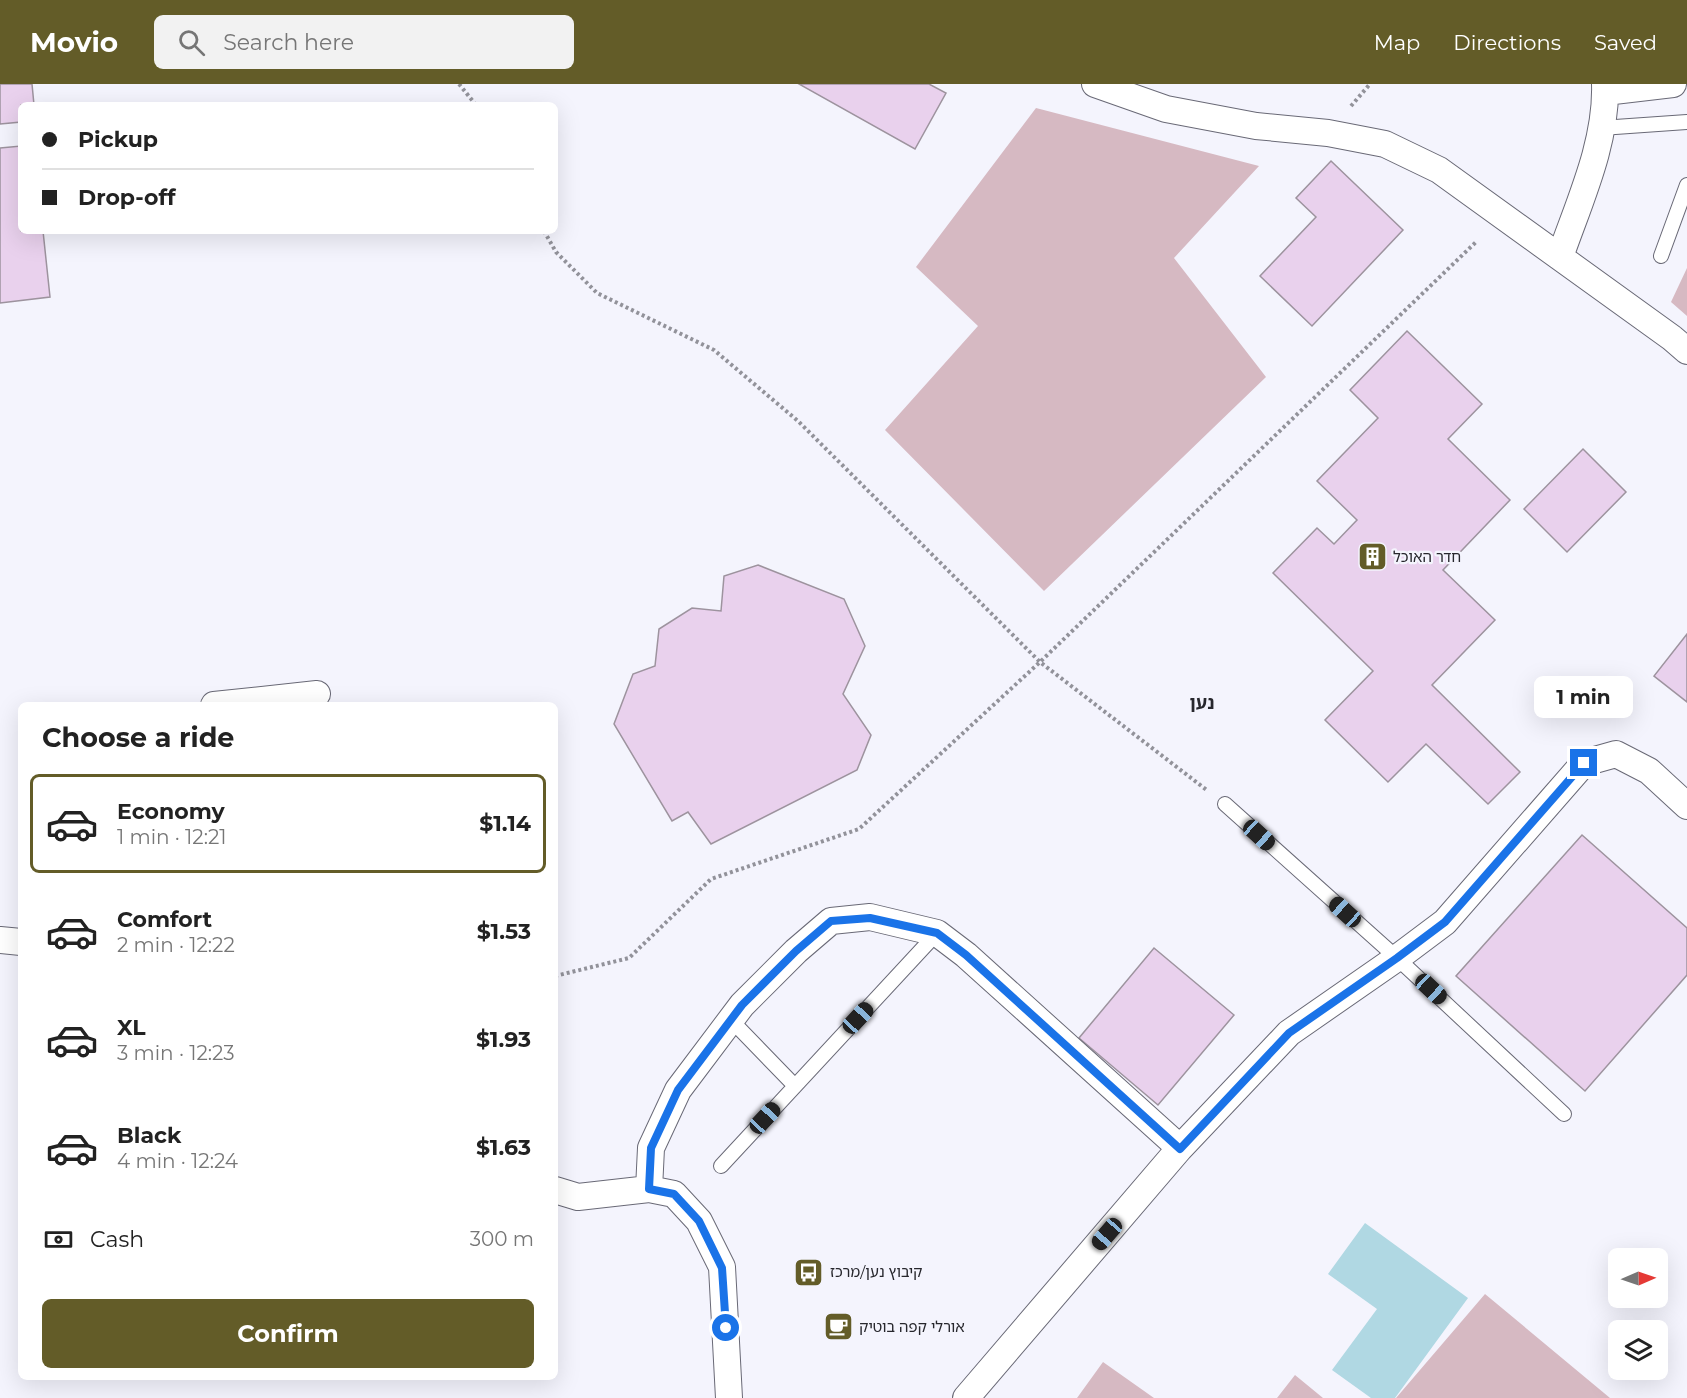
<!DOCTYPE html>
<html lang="en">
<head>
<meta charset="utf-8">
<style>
	body { margin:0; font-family:Montserrat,"Noto Sans Hebrew",sans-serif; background:#f2f2f2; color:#222; height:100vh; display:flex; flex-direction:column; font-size:22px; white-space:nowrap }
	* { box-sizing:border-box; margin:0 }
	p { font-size:20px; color:#767676 }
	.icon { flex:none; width:33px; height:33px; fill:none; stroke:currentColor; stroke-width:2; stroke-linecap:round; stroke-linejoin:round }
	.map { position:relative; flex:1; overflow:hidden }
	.panel { position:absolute; left:18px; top:618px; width:540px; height:678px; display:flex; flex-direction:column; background:#fff; border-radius:9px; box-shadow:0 6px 24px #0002 }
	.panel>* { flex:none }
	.guide { position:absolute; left:18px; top:18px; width:540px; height:132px; border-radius:9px; box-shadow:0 6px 24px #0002; display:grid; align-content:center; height:132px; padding:0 24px; background:#fff }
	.needle { width:39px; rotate:88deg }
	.controls { position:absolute; left:1608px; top:1164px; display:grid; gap:12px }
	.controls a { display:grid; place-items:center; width:60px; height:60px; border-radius:9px; background:#fff; box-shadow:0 6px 24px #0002; font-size:30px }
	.end { position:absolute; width:27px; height:27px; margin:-14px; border:8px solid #1a73e8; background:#fff; box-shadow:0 0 0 3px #fff }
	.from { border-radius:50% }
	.bubble { position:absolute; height:42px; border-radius:9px; background:#fff; box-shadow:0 6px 24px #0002; font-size:20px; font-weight:700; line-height:42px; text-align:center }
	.car { position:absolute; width:18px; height:36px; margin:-18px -9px; border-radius:8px; box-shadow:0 0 4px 2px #0007; background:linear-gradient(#222 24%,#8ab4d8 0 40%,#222 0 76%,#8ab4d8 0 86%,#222 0) }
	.guide b { display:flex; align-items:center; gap:21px; height:57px; font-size:22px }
	.guide b+b { border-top:2px solid #e0e0e0 }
	.guide i { width:15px; height:15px; background:#222 }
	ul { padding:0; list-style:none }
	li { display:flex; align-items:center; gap:18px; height:99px; margin:0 12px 9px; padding:0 12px; border:3px solid transparent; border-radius:9px }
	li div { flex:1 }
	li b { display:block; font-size:22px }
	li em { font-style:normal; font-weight:700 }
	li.current { border-color:#635c28 }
	li>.icon { width:54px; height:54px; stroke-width:1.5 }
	h2 { padding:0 24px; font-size:27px; line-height:72px }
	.pay { display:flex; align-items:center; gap:15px; height:66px; padding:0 24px; font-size:22px }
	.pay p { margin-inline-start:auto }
	.action { display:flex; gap:12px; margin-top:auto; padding:12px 24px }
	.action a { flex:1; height:69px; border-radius:9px; background:#635c28; color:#fff; font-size:24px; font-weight:700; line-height:69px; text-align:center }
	header { display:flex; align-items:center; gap:36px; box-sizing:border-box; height:84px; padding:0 30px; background:#635c28; color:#fff }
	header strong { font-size:28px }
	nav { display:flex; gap:33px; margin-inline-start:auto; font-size:21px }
	.search { width:420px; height:54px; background:#f2f2f2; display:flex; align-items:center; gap:15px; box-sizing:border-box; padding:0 21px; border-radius:9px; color:#767676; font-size:22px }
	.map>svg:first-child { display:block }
	.green { fill:#d6b9c2 }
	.water { fill:#b0d8e3 }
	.building { fill:#e9d1ed; stroke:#9d939e; stroke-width:1.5 }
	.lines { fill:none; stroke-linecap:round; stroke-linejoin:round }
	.service-casing { stroke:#696976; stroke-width:16 }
	.minor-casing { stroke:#696976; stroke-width:28 }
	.path { stroke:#92929a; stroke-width:4; stroke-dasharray:3 3; stroke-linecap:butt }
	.service { stroke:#fff; stroke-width:14 }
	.minor { stroke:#fff; stroke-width:26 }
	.route { stroke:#1a73e8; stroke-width:8 }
	.labels { text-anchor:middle; stroke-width:4.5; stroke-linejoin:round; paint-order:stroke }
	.poi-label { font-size:15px; fill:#27272d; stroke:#f4f4fd; text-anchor:start }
	.quarter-label { font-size:18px; font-weight:bold; fill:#27272d; stroke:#f4f4fd }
</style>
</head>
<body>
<header>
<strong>Movio</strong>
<div class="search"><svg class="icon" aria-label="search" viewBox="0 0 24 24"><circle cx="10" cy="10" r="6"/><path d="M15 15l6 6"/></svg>Search here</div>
<nav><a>Map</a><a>Directions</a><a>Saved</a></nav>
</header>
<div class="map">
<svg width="1687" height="1314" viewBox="0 0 1687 1314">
	<rect width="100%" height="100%" fill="#f4f4fd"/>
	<path class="green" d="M1036,24L1259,82L1174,174L1266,293L1044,507L885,346L978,242L916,183Z
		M1687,184V232L1671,218Z
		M1485,1210L1610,1314H1396Z
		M1103,1278L1154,1314H1077Z
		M1295,1291L1323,1314H1277Z"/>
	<path class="water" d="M1365,1139L1468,1214L1395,1314H1371L1332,1286L1377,1225L1328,1190Z"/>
	<path class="building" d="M0,0H32L34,21H21V38L0,40Z
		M799,0H929L946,9L915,65Z
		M21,62V147H43L50,213L0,219V64Z
		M1331,77L1403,146L1312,242L1260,192L1316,133L1296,114Z
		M1407,247L1482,320L1448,355L1510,416L1443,486L1495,536L1432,601L1520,688L1488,720L1426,660L1388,698L1325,636L1373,587L1273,489L1317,444L1334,460L1357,436L1317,397L1378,334L1350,306Z
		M1583,365L1626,408L1567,468L1524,425Z
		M758,481L844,515L865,562L843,610L871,651L857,686L711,760L688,728L672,737L614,640L633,590L655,582L659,545L692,524L721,527L724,492Z
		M1687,550V618L1654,592Z
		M1582,751L1687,844V891L1585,1007L1456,892Z
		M1154,864L1234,931L1158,1021L1079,954Z"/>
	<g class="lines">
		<defs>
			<path id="service" d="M1601,44L1687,38
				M1661,172L1687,101
				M1225,720L1397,874L1564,1030
				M731,936L795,1002
				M721,1082L937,849"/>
			<path id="minor" d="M1095,0L1166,25L1256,42L1328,49L1385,60L1439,86L1672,254L1687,267
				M1605,8L1673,0
				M1560,173C1579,118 1607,59 1605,0
				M214,621L317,610
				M0,856L21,858
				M649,1105L651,1064L678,1006L742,921L796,867L831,837L870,833L937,849L966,871L1180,1064
				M555,1106L578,1113L649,1105L674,1110L699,1137L722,1183L729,1314
				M966,1314L1180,1064L1289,949L1397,874L1445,838L1584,679L1616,670L1649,687L1687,722"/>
		</defs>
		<use href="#service" class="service-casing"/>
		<use href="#minor" class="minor-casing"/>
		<path class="path" d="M459,0L476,21
			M1351,22L1370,0
			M544,147L556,168L597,209L714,266L798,337L1040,578L1208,707
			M555,892L629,874L711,795L859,745L1040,578L1477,157"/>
		<use href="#service" class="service"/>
		<use href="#minor" class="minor"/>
	</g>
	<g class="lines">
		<path class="route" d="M726,1244L722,1184L699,1137L674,1110L649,1105L651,1064L678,1006L742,921L796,867L831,837L870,834L937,849L966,871L1180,1065L1289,949L1397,874L1445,838L1584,679"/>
	</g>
	<defs>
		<symbol id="building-square" viewBox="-11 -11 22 22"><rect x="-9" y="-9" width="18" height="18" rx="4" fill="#635c28" stroke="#f4f4fd"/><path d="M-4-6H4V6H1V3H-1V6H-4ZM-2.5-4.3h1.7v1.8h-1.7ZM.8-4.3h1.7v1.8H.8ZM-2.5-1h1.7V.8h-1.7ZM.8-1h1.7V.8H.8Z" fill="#fff"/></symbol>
		<symbol id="bus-square" viewBox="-11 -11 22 22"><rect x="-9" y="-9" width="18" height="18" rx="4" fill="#635c28" stroke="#f4f4fd"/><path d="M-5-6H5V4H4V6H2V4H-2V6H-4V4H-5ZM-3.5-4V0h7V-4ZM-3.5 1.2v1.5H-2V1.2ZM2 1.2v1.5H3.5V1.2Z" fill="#fff"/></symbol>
		<symbol id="cafe-square" viewBox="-11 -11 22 22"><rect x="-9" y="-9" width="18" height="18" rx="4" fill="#635c28" stroke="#f4f4fd"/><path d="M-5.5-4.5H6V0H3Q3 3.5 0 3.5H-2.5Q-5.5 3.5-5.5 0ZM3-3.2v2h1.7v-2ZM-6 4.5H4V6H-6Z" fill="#fff"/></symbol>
	</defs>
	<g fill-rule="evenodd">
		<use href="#building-square" x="1356" y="456" width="33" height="33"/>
		<use href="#bus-square" x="792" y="1172" width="33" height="33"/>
		<use href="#cafe-square" x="822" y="1226" width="33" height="33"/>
	</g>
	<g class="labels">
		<g class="poi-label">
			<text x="1393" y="478">חדר האוכל</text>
			<text x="830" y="1193">קיבוץ נען/מרכז</text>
			<text x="859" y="1248">אורלי קפה בוטיק</text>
		</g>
		<g class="quarter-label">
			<text x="1202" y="625">נען</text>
		</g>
	</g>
</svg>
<div class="controls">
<a><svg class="needle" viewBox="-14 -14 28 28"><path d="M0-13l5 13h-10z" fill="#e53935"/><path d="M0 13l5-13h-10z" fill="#767676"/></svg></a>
<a><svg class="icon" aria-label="layers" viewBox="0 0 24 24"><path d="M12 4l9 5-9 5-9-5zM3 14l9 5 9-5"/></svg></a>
</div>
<i class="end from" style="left:726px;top:1244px"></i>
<i class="end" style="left:1584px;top:679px"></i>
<div class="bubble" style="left:1534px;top:592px;width:99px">1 min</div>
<i class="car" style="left:1259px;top:751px;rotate:132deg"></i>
<i class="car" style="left:1345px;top:828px;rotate:312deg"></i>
<i class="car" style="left:1431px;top:905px;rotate:133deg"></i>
<i class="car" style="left:858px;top:934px;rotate:43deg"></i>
<i class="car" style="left:765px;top:1034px;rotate:43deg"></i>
<i class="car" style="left:1107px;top:1150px;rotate:221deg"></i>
<div class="guide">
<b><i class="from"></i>Pickup</b>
<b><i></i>Drop-off</b>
</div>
<section class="panel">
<h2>Choose a ride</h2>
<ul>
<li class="current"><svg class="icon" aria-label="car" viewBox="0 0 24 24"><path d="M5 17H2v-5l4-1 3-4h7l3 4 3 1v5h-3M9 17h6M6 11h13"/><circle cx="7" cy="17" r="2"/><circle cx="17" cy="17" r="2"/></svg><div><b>Economy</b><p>1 min · 12:21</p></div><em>$1.14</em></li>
<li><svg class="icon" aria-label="car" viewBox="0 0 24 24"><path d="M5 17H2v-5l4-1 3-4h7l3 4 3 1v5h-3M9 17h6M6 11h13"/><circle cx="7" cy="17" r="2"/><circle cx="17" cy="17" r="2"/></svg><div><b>Comfort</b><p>2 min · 12:22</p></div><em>$1.53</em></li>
<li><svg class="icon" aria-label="car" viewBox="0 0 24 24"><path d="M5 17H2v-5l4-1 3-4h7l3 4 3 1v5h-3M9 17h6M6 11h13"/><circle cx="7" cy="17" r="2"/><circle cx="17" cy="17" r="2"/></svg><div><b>XL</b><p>3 min · 12:23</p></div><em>$1.93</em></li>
<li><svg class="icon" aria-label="car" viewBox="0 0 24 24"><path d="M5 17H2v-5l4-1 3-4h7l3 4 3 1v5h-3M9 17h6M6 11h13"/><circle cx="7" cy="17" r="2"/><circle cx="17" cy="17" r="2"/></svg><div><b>Black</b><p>4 min · 12:24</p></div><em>$1.63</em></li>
</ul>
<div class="pay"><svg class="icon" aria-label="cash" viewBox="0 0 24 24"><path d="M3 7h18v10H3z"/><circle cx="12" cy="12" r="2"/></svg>Cash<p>300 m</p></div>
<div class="action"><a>Confirm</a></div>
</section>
</div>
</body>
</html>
